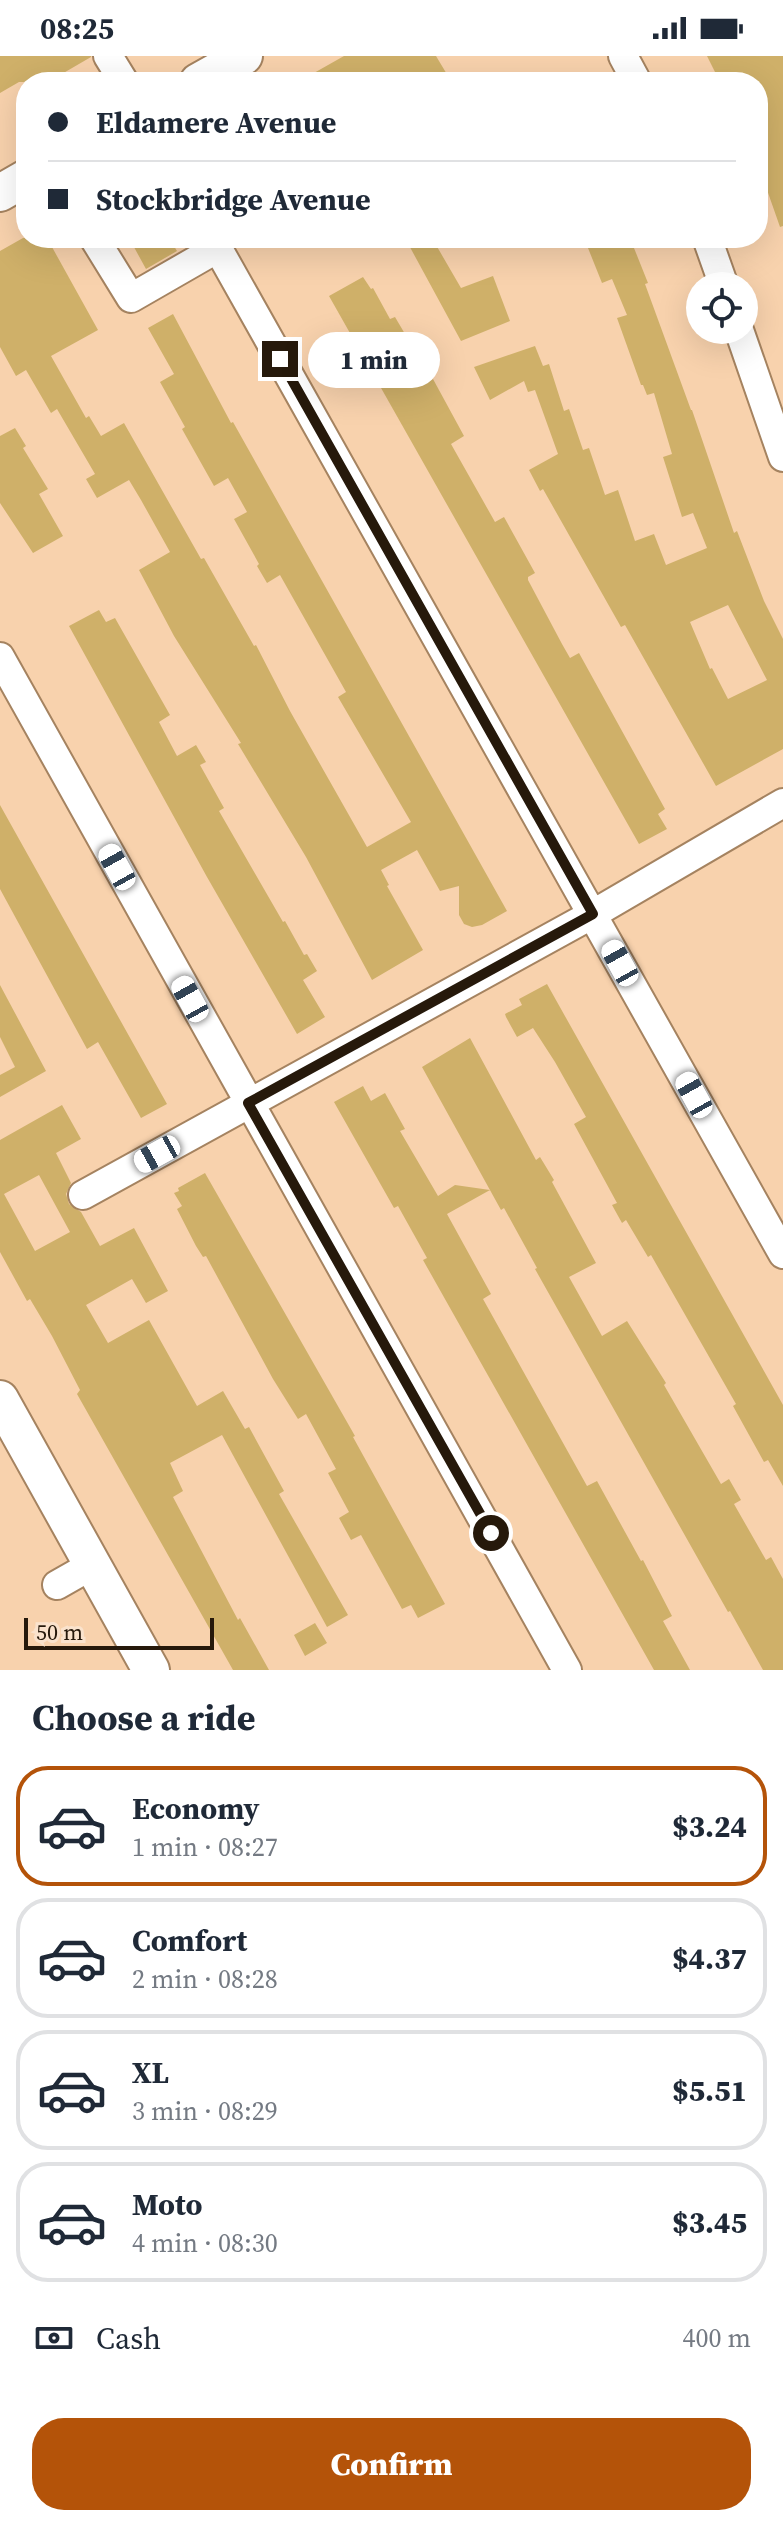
<!DOCTYPE html>
<html lang="en">
<head>
<meta charset="utf-8">
<style>
	body { margin:0; font-family:"Source Serif 4",serif; background:#f2f2f3; color:#1f2937; height:100vh; display:flex; flex-direction:column; font-size:30px; white-space:nowrap }
	* { box-sizing:border-box; margin:0 }
	p { font-size:26px; color:#747a83 }
	.icon { flex:none; width:44px; height:44px; fill:none; stroke:currentColor; stroke-width:2; stroke-linecap:round; stroke-linejoin:round }
	.map { position:relative; height:1614px; overflow:hidden }
	.drawer { display:flex; flex-direction:column; background:#fff; flex:1 }
	.drawer>* { flex:none }
	.top-card { position:absolute; left:16px; top:16px; width:752px; height:176px; border-radius:32px; box-shadow:0 8px 32px #0002; display:grid; align-content:center; height:176px; padding:0 32px; background:#fff }
	.buttons { position:absolute; left:686px; top:216px; display:grid; gap:16px }
	.buttons a { display:grid; place-items:center; width:72px; height:72px; border-radius:50%; background:#fff; box-shadow:0 8px 32px #0002; font-size:40px }
	.scale { position:absolute; left:24px; bottom:20px; width:190px; box-sizing:border-box; padding-left:8px; border:4px solid #26190b; border-top:0; font-size:22px; line-height:28px; white-space:nowrap; color:#26190b; -webkit-text-stroke:6px #fae3cd; paint-order:stroke }
	.end { position:absolute; width:36px; height:36px; margin:-18px; border:10px solid #26190b; background:#fff; box-shadow:0 0 0 4px #fff }
	.from { border-radius:50% }
	.bubble { position:absolute; height:56px; border-radius:28px; background:#fff; box-shadow:0 8px 32px #0002; font-size:26px; font-weight:800; line-height:56px; text-align:center }
	.car { position:absolute; width:24px; height:48px; margin:-24px -12px; border-radius:10px; box-shadow:0 0 6px 2px #0007; background:linear-gradient(#fff 24%,#345 0 40%,#fff 0 76%,#345 0 86%,#fff 0) }
	.top-card b { display:flex; align-items:center; gap:28px; height:76px; font-size:30px }
	.top-card b+b { border-top:2px solid #e0e1e3 }
	.top-card i { width:20px; height:20px; background:#1f2937 }
	ul { padding:0; list-style:none }
	li { display:flex; align-items:center; gap:24px; height:120px; margin:0 16px 12px; padding:0 16px; border:4px solid #e0e1e3; border-radius:32px }
	li div { flex:1 }
	li b { display:block; font-size:30px }
	li em { font-style:normal; font-weight:800 }
	li.on { border-color:#b45309 }
	li>.icon { width:72px; height:72px; stroke-width:1.5 }
	h2 { padding:0 32px; font-size:36px; line-height:96px }
	.pay { display:flex; align-items:center; gap:20px; height:88px; padding:0 32px; font-size:30px }
	.pay p { margin-inline-start:auto }
	.button { display:flex; gap:16px; margin-top:auto; padding:16px 32px }
	.button a { flex:1; height:92px; border-radius:32px; background:#b45309; color:#fff; font-size:32px; font-weight:800; line-height:92px; text-align:center }
	.status { display:flex; justify-content:space-between; align-items:center; height:56px; padding:0 40px; background:#fff; direction:ltr }
	.status svg { height:22px; fill:currentColor }
	.map>svg:first-child { display:block }
	.building { fill:#cfb069; fill-rule:evenodd }
	.lines { fill:none; stroke-linecap:round; stroke-linejoin:round }
	.minor-casing { stroke:#a58360; stroke-width:32 }
	.major-casing { stroke:#a58360; stroke-width:40 }
	.minor { stroke:#fff; stroke-width:28 }
	.major { stroke:#fff; stroke-width:36 }
	.route { stroke:#26190b; stroke-width:10 }
</style>
</head>
<body>
<div class="status"><b>08:25</b><svg viewBox="0 0 49 12"><path d="M0 12V9h3v3zM5 12V6h3v6zM10 12V3h3v9zM15 12V0h3v12zM26 1h20v11H26zM47 4h2v5h-2z"/></svg></div>
<div class="map">
<svg width="783" height="1614" viewBox="0 0 783 1614">
	<rect width="100%" height="100%" fill="#f8d2ad"/>
	<path class="building" d="M0,0H91V1L48,26H19L0,37Z
		M344,0H436L448,20L437,26H298Z
		M707,0H783V170L780,171L758,108V26H720Z
		M23,182H47L98,274L51,300L86,362L89,360L101,380L124,367L201,503L204,502L254,590L256,589L290,655L367,791L411,766L338,641L346,636L280,519L267,527L257,510L259,508L234,463L247,456L228,422L214,430L182,373L185,371L160,326L174,318L148,272L173,258L231,367L233,366L507,855L482,869L472,871L464,868L459,859V830L440,835L417,794L381,814L389,829L387,830L423,894L372,924L306,801L238,688L241,687L174,580L139,514L170,496L141,444L129,424L97,442L86,423L95,418L57,353L51,357L26,314L16,320L0,291V195Z
		M129,182H169L177,195L146,213Z
		M405,182H432L461,232L493,220L510,265L461,285Z
		M584,182H630L648,227L645,228L691,354H692L734,477L737,475L764,545L783,583V693L716,730L625,569L621,571L543,433L540,435L529,414L558,398L535,334L528,336L524,325L490,344L474,311L535,290L543,310L549,308L564,355L569,353L583,394L589,392L605,439L618,434L635,485L654,478L666,509L707,492L693,457L682,461L663,401L672,398L654,337L647,339L643,329H641L617,262L627,259L612,223L602,227ZM728,549L767,624L728,643L712,612L710,613L690,566Z
		M363,221L371,233L373,232L390,263L395,261L405,278L398,282L404,292L401,294L422,329L433,323L464,380L451,388L495,466L504,461L535,517L528,521V524L562,588L570,602L579,597L665,753L658,758L667,773L639,788L329,240Z
		M15,372L26,390L23,392L48,433L39,438L63,480L33,497L0,447V380Z
		M99,554L106,566L115,562L170,659L159,666L177,700L196,689L206,706L200,709L224,752L219,755L283,866L285,865L304,899L307,898L317,915L303,924L325,961L297,978L207,821L69,570Z
		M0,749L167,1048L141,1062L98,986L87,993L0,833Z
		M547,928L783,1349V1430L768,1404L764,1406L733,1350L736,1348L651,1199L648,1201L626,1164L622,1167L612,1149L617,1147L574,1068L586,1061L555,1006L533,972L517,981L506,961L505,958L522,949L519,943Z
		M0,929L46,1015L0,1041V1019L15,1011L0,981Z
		M470,982L536,1104L540,1101L554,1124L552,1126L596,1207L569,1221L602,1280L627,1265L666,1327L664,1329L721,1428L729,1423L741,1444L734,1448L766,1504L771,1501L783,1523V1614H763L730,1555L728,1556L535,1213L537,1212L504,1152L501,1154L422,1011Z
		M363,1030L371,1045L385,1037L405,1073L400,1075L438,1140L455,1129L490,1134L447,1158L491,1238L483,1243L587,1430L597,1425L641,1505L643,1504L672,1560L663,1565L690,1614H654L423,1204L427,1202L398,1150L394,1152L334,1046Z
		M62,1049L81,1083L56,1097L71,1127L66,1138L69,1148L81,1156L100,1190L134,1172L168,1235L146,1247L132,1223L86,1249L108,1287L149,1264L197,1350L223,1335L245,1373L249,1371L284,1435L279,1438L348,1559L327,1571L222,1379L170,1407L183,1435L173,1441L238,1564L240,1562L269,1614H233L77,1338L80,1334L52,1280L30,1243L27,1245L0,1196V1084ZM39,1119L70,1176L35,1195L4,1138Z
		M205,1117L355,1380L353,1381L445,1548L418,1562L411,1549L402,1553L361,1479L351,1484L339,1462L349,1456L328,1417L336,1413L306,1358L298,1363L273,1323L206,1200L203,1201L196,1190L177,1153L182,1150L174,1137L179,1135L178,1132Z
		M315,1567L327,1587L305,1600L294,1579Z"/>
	<g class="lines">
		<defs>
			<path id="minor" d="M108,0L124,26
				M623,0L637,26
				M94,182L131,242L218,192
				M212,182L783,1198
				M707,182L724,230
				M739,274L783,401
				M0,601L567,1614
				M83,1139L593,858L783,747
				M57,1529L94,1508"/>
			<path id="major" d="M198,26L244,0
				M0,137L26,122
				M0,1343L151,1614"/>
		</defs>
		<use href="#minor" class="minor-casing"/>
		<use href="#major" class="major-casing"/>
		<use href="#minor" class="minor"/>
		<use href="#major" class="major"/>
	</g>
	<g class="lines">
		<path class="route" d="M280,303L593,858L248,1047L491,1477"/>
	</g>
</svg>
<div class="buttons">
<a><svg class="icon" aria-label="locate" viewBox="0 0 24 24"><circle cx="12" cy="12" r="6"/><path d="M12 2v4M12 18v4M2 12h4M18 12h4"/></svg></a>
</div>
<div class="scale">50 m</div>
<i class="end from" style="left:491px;top:1477px"></i>
<i class="end" style="left:280px;top:303px"></i>
<div class="bubble" style="left:308px;top:276px;width:132px">1 min</div>
<i class="car" style="left:117px;top:811px;rotate:331deg"></i>
<i class="car" style="left:620px;top:907px;rotate:331deg"></i>
<i class="car" style="left:190px;top:943px;rotate:331deg"></i>
<i class="car" style="left:694px;top:1039px;rotate:331deg"></i>
<i class="car" style="left:157px;top:1098px;rotate:241deg"></i>
<div class="top-card">
<b><i class="from"></i>Eldamere Avenue</b>
<b><i></i>Stockbridge Avenue</b>
</div>
</div>
<section class="drawer">
<h2>Choose a ride</h2>
<ul>
<li class="on"><svg class="icon" aria-label="car" viewBox="0 0 24 24"><path d="M5 17H2v-5l4-1 3-4h7l3 4 3 1v5h-3M9 17h6M6 11h13"/><circle cx="7" cy="17" r="2"/><circle cx="17" cy="17" r="2"/></svg><div><b>Economy</b><p>1 min · 08:27</p></div><em>$3.24</em></li>
<li><svg class="icon" aria-label="car" viewBox="0 0 24 24"><path d="M5 17H2v-5l4-1 3-4h7l3 4 3 1v5h-3M9 17h6M6 11h13"/><circle cx="7" cy="17" r="2"/><circle cx="17" cy="17" r="2"/></svg><div><b>Comfort</b><p>2 min · 08:28</p></div><em>$4.37</em></li>
<li><svg class="icon" aria-label="car" viewBox="0 0 24 24"><path d="M5 17H2v-5l4-1 3-4h7l3 4 3 1v5h-3M9 17h6M6 11h13"/><circle cx="7" cy="17" r="2"/><circle cx="17" cy="17" r="2"/></svg><div><b>XL</b><p>3 min · 08:29</p></div><em>$5.51</em></li>
<li><svg class="icon" aria-label="car" viewBox="0 0 24 24"><path d="M5 17H2v-5l4-1 3-4h7l3 4 3 1v5h-3M9 17h6M6 11h13"/><circle cx="7" cy="17" r="2"/><circle cx="17" cy="17" r="2"/></svg><div><b>Moto</b><p>4 min · 08:30</p></div><em>$3.45</em></li>
</ul>
<div class="pay"><svg class="icon" aria-label="cash" viewBox="0 0 24 24"><path d="M3 7h18v10H3z"/><circle cx="12" cy="12" r="2"/></svg>Cash<p>400 m</p></div>
<div class="button"><a>Confirm</a></div>
</section>
</body>
</html>
